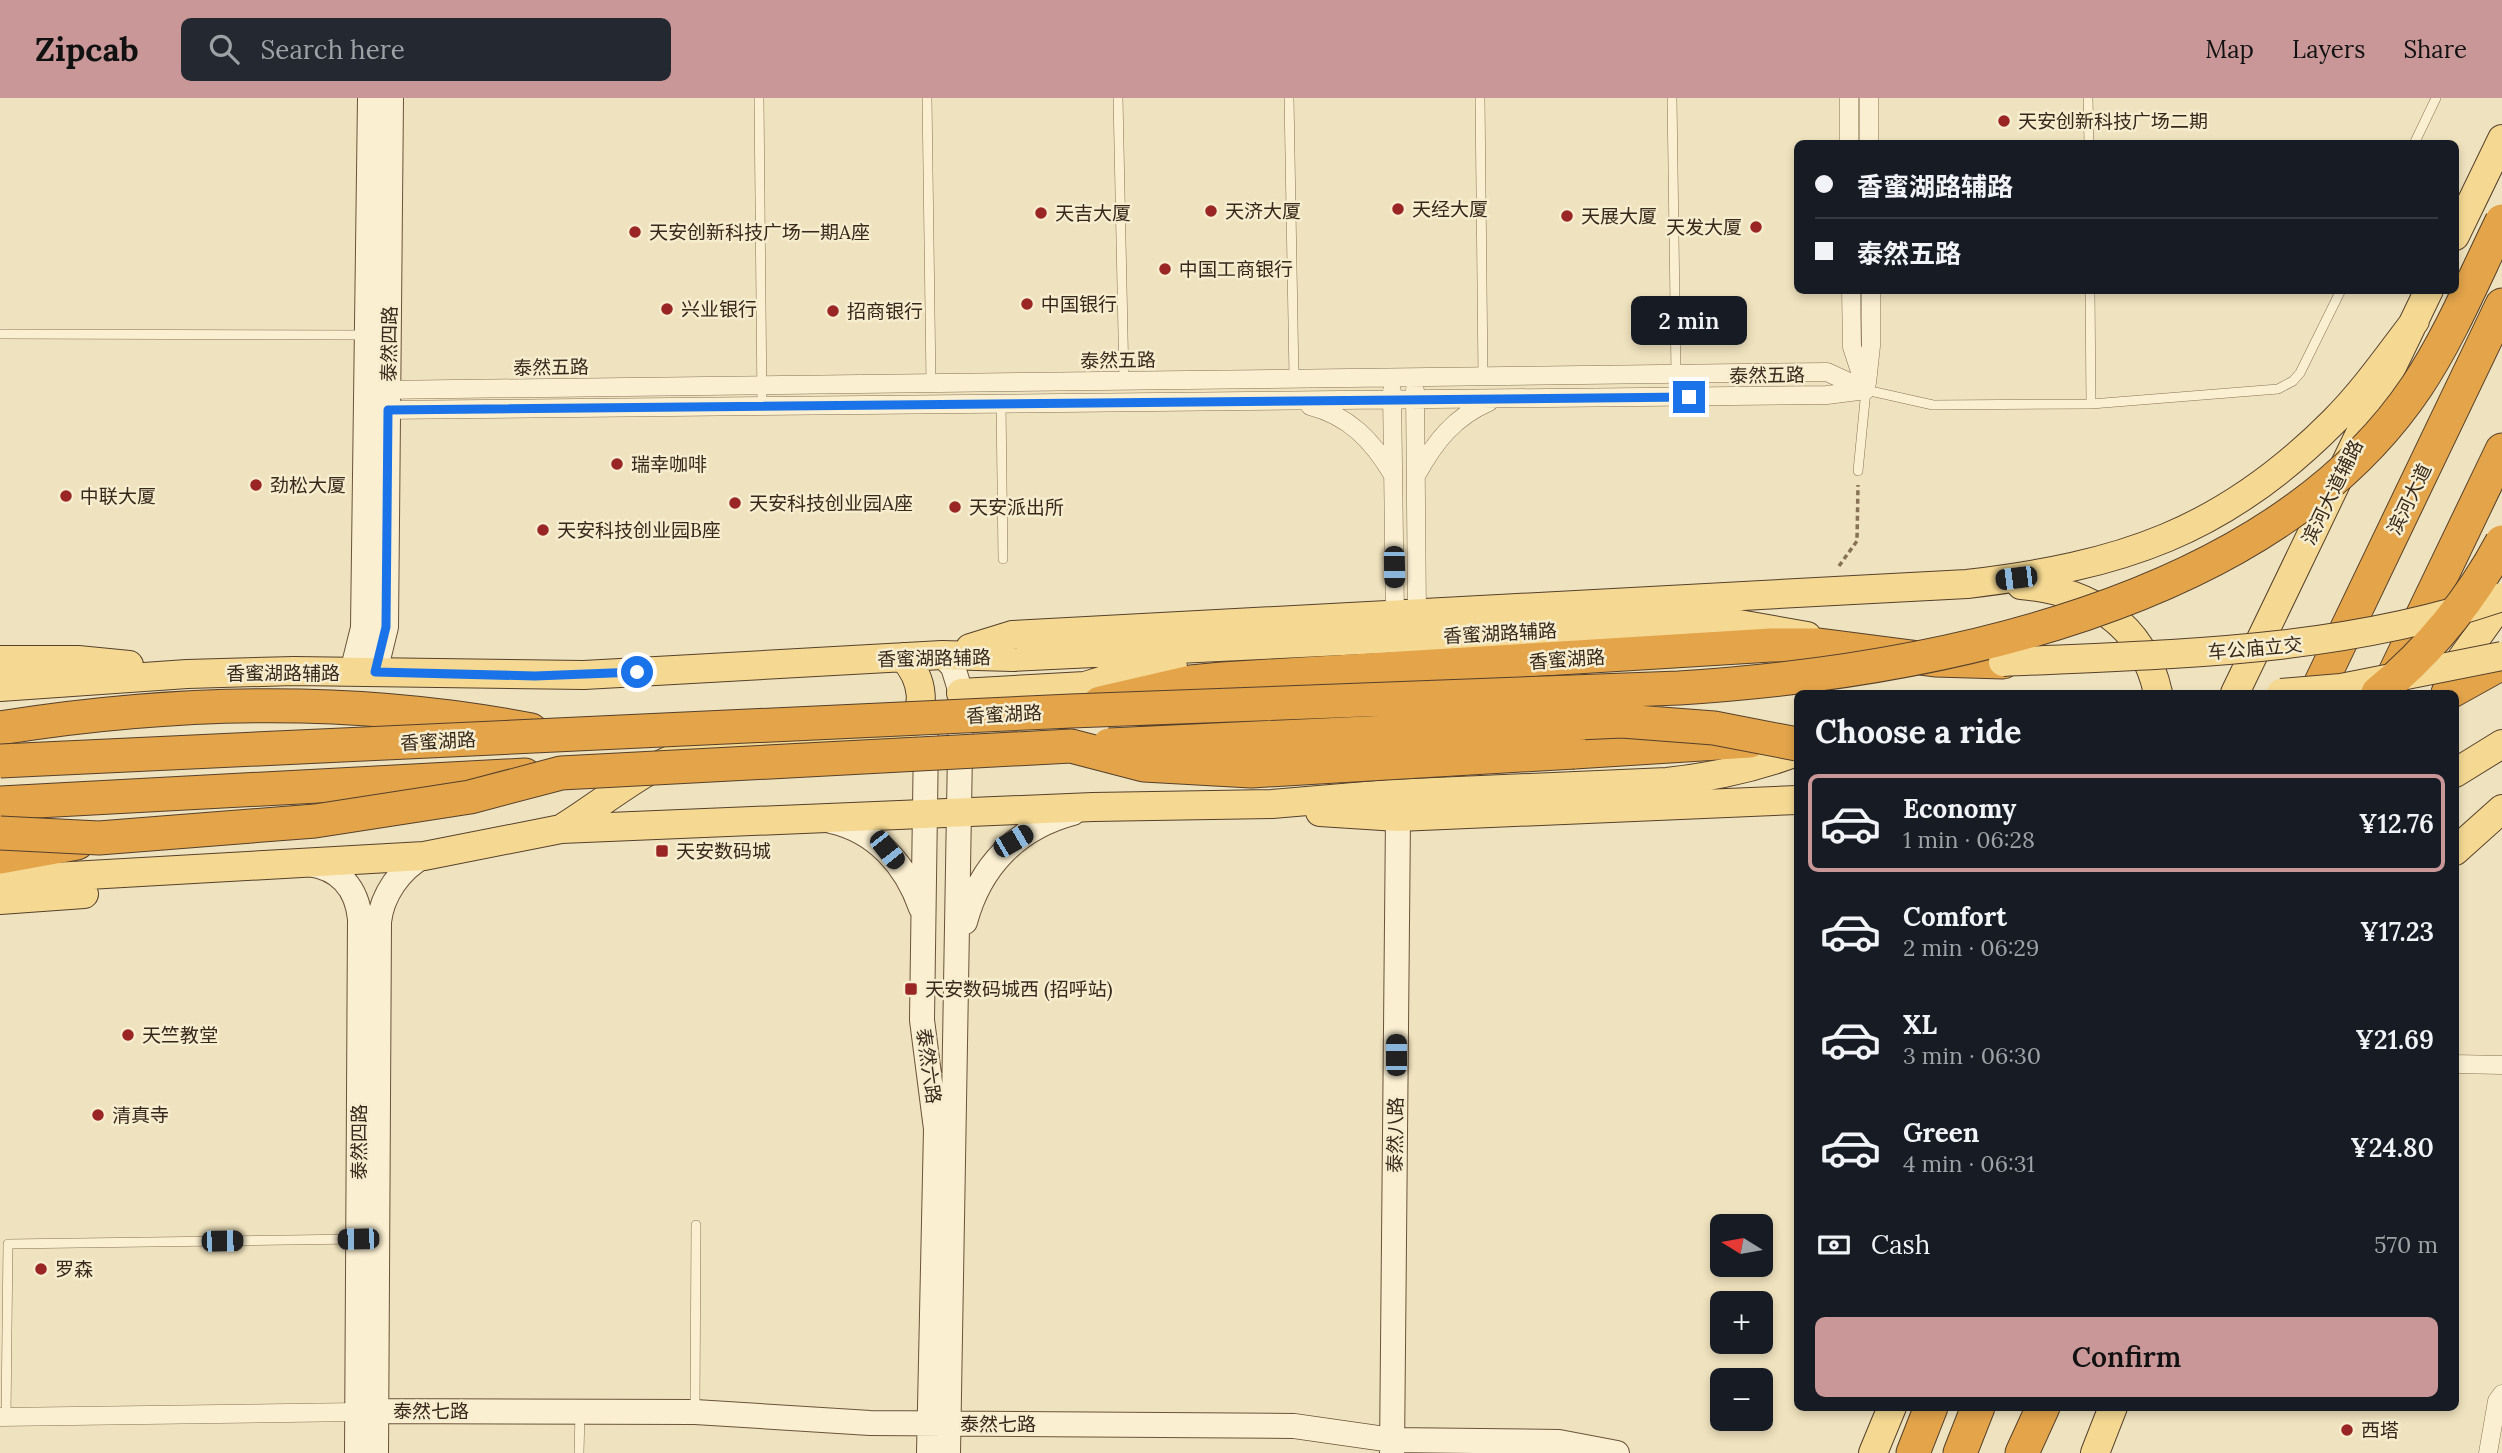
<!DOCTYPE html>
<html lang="en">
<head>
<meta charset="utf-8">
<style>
	body { margin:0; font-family:Lora,"Noto Sans SC",serif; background:#242831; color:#f1f3f6; height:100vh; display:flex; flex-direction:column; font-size:26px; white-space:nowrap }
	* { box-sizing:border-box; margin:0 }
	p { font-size:23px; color:#9ea1a6 }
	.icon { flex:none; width:38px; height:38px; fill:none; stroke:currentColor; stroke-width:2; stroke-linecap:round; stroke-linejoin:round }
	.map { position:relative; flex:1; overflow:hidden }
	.drawer { position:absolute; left:1794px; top:592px; width:665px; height:721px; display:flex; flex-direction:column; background:#171b24; border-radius:10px; box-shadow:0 4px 10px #0003 }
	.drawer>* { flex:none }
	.hud { position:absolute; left:1794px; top:42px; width:665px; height:154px; border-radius:10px; box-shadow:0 4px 10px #0003; display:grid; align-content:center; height:154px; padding:0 21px; background:#171b24 }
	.needle { width:46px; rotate:281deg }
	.fabs { position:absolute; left:1710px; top:1116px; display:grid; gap:14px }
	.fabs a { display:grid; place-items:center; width:63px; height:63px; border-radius:10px; background:#171b24; box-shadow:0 4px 10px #0003; font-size:35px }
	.end { position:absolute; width:32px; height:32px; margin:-16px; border:9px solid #1a73e8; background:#fff; box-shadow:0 0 0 4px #fff }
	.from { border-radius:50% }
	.bubble { position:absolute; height:49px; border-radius:10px; background:#171b24; box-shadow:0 4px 10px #0003; font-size:23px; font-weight:600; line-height:49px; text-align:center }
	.car { position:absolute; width:21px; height:42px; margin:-21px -10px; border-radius:9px; box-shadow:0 0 5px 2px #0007; background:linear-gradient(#222 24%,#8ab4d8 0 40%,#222 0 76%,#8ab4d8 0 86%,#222 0) }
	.hud b { display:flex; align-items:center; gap:24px; height:66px; font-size:26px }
	.hud b+b { border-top:2px solid #363941 }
	.hud i { width:18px; height:18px; background:#f1f3f6 }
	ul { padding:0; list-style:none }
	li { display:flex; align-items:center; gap:21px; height:98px; margin:0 14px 10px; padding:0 7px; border:4px solid transparent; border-radius:10px }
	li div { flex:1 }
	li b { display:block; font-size:26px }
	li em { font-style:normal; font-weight:600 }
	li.selected { border-color:#c99798 }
	li>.icon { width:63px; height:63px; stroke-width:1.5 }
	h2 { padding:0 21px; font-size:32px; line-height:84px }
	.pay { display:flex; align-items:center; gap:18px; height:77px; padding:0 21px; font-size:26px }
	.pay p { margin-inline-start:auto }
	.action { display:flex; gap:14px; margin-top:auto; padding:14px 21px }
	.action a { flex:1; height:80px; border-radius:10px; background:#c99798; color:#111; font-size:28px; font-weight:600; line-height:80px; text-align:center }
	header { display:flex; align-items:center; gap:42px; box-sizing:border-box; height:98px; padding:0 35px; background:#c99798; color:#111 }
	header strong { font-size:33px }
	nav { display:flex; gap:38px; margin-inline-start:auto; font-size:24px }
	.search { width:490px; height:63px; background:#242831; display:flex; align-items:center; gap:18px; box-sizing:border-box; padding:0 24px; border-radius:10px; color:#9ea1a6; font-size:26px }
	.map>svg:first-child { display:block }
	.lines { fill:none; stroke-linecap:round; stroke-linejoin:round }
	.lane-casing { stroke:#887256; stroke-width:10 }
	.street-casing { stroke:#887256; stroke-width:19 }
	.secondary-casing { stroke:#6a533a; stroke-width:26 }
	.primary-casing { stroke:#55402b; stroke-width:30 }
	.highway-casing { stroke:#55402b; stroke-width:35 }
	.path { stroke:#887256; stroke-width:3.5; stroke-dasharray:5 3.5; stroke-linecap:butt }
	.lane { stroke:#faefd1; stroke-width:9 }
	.street { stroke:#faefd1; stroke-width:18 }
	.secondary { stroke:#faefd1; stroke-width:24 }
	.primary { stroke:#f5d993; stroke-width:28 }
	.highway { stroke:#e3a44a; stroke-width:33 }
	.primary-bridge-casing { stroke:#55402b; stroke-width:30; stroke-linecap:butt }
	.highway-bridge-casing { stroke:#55402b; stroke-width:35; stroke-linecap:butt }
	.primary-bridge { stroke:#f5d993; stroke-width:28 }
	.highway-bridge { stroke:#e3a44a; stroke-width:33 }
	.route { stroke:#1a73e8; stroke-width:9 }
	.poi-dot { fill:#992624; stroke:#f6ecce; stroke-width:2.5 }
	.labels { text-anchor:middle; stroke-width:5; stroke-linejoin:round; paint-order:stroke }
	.poi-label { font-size:19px; fill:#37291b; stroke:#f6ecce; text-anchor:start }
	.street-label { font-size:19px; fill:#37291b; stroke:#f6ecce }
</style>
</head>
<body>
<header>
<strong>Zipcab</strong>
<div class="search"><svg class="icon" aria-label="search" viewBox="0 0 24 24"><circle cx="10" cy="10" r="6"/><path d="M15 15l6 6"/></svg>Search here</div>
<nav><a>Map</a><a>Layers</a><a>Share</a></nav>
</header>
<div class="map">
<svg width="2502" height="1355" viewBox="0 0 2502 1355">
	<rect width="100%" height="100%" fill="#efe2be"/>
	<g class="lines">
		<defs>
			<path id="lane" d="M759,0L762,308
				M927,0L931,285
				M1118,0L1124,283
				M1289,0L1294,280
				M1480,0L1483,278
				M1672,0L1676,276
				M2088,0L2089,46
				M2414,46L2436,0
				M2090,192L2091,306
				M0,236L365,237
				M1001,306L1003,461
				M1858,373L1866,292L1933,307L2091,306L2278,291L2293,283L2300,275L2341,192
				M695,1312L696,1127
				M6,1319L8,1146L356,1141
				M579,1355L580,1315"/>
			<path id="street" d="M1849,0V46
				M1869,0V46
				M1851,192L1852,249L1866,292
				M1867,285L1871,248V192
				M379,292L1827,274L1866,292
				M1415,292L1417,516
				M1392,293L1395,517
				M1310,308C1349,318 1372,342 1393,377
				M379,312L1827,297L1866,292
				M1417,376C1435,344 1454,319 1489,304
				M2455,966L2502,967
				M0,1319L357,1314
				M2488,1355L2497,1303L2502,1296"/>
			<path id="secondary" d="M942,557L953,569L961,595L948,1355
				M352,574L363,530L370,0
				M375,574L386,529L391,0
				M926,640L922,922L936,1031L929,1355
				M831,723C876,733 906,767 921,810
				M309,766C340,770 357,791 360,821L357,1355
				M965,824C980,768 1017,730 1073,715
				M376,1313L695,1314L870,1325L1294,1328L1392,1342L1559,1344L1617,1355
				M376,1355L379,824C382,797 400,771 424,758
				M1392,1355L1398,719"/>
			<path id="primary" d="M2455,138L2502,41
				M2021,487C2089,493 2143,525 2158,595
				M970,550L1012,537L1967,486C2120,468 2223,435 2334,323C2364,293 2389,257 2415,223
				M0,562H78L129,567
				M2447,581L2502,504
				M0,589L187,576L294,573L584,577L942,557L1013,559L1696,526H1739L1807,538
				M961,595L1085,588L1137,572L1173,569
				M2235,595L2429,192
				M2455,675L2502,646
				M1320,714L1398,719L1797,702
				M564,729C603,705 652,663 697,652C742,642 789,643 835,641C855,640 886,644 903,633C931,614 922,579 903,559
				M2455,753L2502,711
				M0,782L424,758L561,731L1093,709L1272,706L1389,696L1667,684C1713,679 1754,670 1797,654
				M0,802L84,796
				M1873,1355L1892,1309
				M2095,1355L2113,1309"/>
			<path id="highway" d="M2391,583L2502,352
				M2316,595L2502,207
				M2448,595L2502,565
				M1100,605L1191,584L1222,581L1771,547H1819L1935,562L2003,564
				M0,630C176,602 356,598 531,632
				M1574,654L1750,643
				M0,705L525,677
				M0,759L77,745
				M1913,1355L1931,1309
				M1960,1355L1978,1309
				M2022,1355L2043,1309"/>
		</defs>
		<use href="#lane" class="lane-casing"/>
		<use href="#street" class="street-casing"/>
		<use href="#secondary" class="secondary-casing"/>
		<use href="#primary" class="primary-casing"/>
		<use href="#highway" class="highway-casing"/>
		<path class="path" d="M1839,468L1857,443L1858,387"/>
		<use href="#lane" class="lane"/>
		<use href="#street" class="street"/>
		<use href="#secondary" class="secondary"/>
		<use href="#primary" class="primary"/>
		<use href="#highway" class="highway"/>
		<defs>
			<path id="primary-bridge" d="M2003,564C2172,556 2340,555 2502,499
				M2281,595L2341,590L2502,558"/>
			<path id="highway-bridge" d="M2378,595C2429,553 2471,502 2502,444
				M1109,647L1622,623L1714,630L1797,646
				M0,663L1071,613L1679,590C1926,574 2269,509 2417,288C2451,237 2475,178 2502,123
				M0,735L99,740L315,723L470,699L561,675L1071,648L1144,667L1251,673L1574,654"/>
		</defs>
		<use href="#primary-bridge" class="primary-bridge-casing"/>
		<use href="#highway-bridge" class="highway-bridge-casing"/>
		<use href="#primary-bridge" class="primary-bridge"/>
		<use href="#highway-bridge" class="highway-bridge"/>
	</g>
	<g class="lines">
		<path class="route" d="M637,574L535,578L375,574L386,529L388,312L1689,299"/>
	</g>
	<g class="poi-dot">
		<circle cx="2004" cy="23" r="7"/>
		<circle cx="1398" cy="111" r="7"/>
		<circle cx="1211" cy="113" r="7"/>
		<circle cx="1041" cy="115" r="7"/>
		<circle cx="1567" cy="118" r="7"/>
		<circle cx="1756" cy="129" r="7"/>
		<circle cx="635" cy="134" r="7"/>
		<circle cx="1165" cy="171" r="7"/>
		<circle cx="1027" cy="206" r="7"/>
		<circle cx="667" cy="211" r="7"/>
		<circle cx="833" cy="213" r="7"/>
		<circle cx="617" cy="366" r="7"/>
		<circle cx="256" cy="387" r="7"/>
		<circle cx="66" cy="398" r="7"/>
		<circle cx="735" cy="405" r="7"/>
		<circle cx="955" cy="409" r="7"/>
		<circle cx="543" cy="432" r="7"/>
		<rect x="655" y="746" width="14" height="14" rx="3.5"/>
		<rect x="904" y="884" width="14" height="14" rx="3.5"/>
		<circle cx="128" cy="937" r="7"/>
		<circle cx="98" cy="1017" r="7"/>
		<circle cx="41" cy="1171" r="7"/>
		<circle cx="2347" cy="1332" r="7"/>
	</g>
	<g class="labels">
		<g class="poi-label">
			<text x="2018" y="30">天安创新科技广场二期</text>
			<text x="1412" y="118">天经大厦</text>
			<text x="1225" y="120">天济大厦</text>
			<text x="1055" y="122">天吉大厦</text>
			<text x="1581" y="125">天展大厦</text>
			<text x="1742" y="136" text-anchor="end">天发大厦</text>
			<text x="649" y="141">天安创新科技广场一期A座</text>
			<text x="1179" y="178">中国工商银行</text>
			<text x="1041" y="213">中国银行</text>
			<text x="681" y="218">兴业银行</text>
			<text x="847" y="220">招商银行</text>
			<text x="631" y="373">瑞幸咖啡</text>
			<text x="270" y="394">劲松大厦</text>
			<text x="80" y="405">中联大厦</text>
			<text x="749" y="412">天安科技创业园A座</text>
			<text x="969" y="416">天安派出所</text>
			<text x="557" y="439">天安科技创业园B座</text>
			<text x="676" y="760">天安数码城</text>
			<text x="925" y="898">天安数码城西 (招呼站)</text>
			<text x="142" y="944">天竺教堂</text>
			<text x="112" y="1024">清真寺</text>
			<text x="55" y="1178">罗森</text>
			<text x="2361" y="1339">西塔</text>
		</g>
		<g class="street-label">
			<text transform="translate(389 246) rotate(-89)" y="7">泰然四路</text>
			<text transform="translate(1118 262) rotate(-1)" y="7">泰然五路</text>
			<text transform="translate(551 269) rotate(-1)" y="7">泰然五路</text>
			<text transform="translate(1767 277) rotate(-1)" y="7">泰然五路</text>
			<text transform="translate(2332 394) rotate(-64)" y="7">滨河大道辅路</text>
			<text transform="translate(2409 401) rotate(-64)" y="7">滨河大道</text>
			<text transform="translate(1500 535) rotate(-3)" y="7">香蜜湖路辅路</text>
			<text transform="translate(2255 550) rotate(-5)" y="7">车公庙立交</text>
			<text transform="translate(934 560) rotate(-1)" y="7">香蜜湖路辅路</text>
			<text transform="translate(1567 561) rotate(-4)" y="7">香蜜湖路</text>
			<text x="283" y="582">香蜜湖路辅路</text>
			<text transform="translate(1004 616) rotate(-3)" y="7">香蜜湖路</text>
			<text transform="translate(438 643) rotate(-3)" y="7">香蜜湖路</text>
			<text transform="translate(929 968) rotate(82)" y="7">泰然六路</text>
			<text transform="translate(1395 1037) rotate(-89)" y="7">泰然八路</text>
			<text transform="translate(359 1044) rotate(-90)" y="7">泰然四路</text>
			<text x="431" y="1320">泰然七路</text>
			<text x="998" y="1333">泰然七路</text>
		</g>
	</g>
</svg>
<div class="fabs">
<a><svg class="needle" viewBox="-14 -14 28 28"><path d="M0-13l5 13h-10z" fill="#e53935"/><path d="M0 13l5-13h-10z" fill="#9ea1a6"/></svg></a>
<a>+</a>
<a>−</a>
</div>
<i class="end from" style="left:637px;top:574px"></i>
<i class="end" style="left:1689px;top:299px"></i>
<div class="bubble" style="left:1631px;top:198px;width:116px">2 min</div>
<i class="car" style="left:1394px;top:469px;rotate:179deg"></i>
<i class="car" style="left:2016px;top:480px;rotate:263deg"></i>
<i class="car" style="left:1013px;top:743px;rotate:60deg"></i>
<i class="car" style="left:887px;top:752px;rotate:142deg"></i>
<i class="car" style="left:1396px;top:957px;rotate:0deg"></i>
<i class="car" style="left:358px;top:1141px;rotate:269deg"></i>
<i class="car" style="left:222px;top:1143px;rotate:89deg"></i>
<div class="hud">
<b><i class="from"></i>香蜜湖路辅路</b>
<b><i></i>泰然五路</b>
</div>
<section class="drawer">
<h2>Choose a ride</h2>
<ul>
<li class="selected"><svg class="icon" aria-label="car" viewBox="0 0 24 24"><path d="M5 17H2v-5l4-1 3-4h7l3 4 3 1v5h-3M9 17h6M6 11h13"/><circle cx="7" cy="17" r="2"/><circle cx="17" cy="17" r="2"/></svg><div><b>Economy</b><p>1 min · 06:28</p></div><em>¥12.76</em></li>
<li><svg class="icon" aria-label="car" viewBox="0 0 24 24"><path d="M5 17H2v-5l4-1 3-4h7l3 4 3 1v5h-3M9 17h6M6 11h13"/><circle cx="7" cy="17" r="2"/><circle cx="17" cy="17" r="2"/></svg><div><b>Comfort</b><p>2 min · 06:29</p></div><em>¥17.23</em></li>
<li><svg class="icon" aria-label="car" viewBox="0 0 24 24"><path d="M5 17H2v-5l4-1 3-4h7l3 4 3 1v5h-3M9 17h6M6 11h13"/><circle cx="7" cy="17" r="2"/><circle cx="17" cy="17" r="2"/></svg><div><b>XL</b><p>3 min · 06:30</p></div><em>¥21.69</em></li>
<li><svg class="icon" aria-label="car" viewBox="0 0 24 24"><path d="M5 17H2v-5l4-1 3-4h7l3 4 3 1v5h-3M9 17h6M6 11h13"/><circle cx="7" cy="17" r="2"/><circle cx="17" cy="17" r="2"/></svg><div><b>Green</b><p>4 min · 06:31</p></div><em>¥24.80</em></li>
</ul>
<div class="pay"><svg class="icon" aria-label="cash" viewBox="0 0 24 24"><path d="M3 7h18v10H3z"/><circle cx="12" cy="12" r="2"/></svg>Cash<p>570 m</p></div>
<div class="action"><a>Confirm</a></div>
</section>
</div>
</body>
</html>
